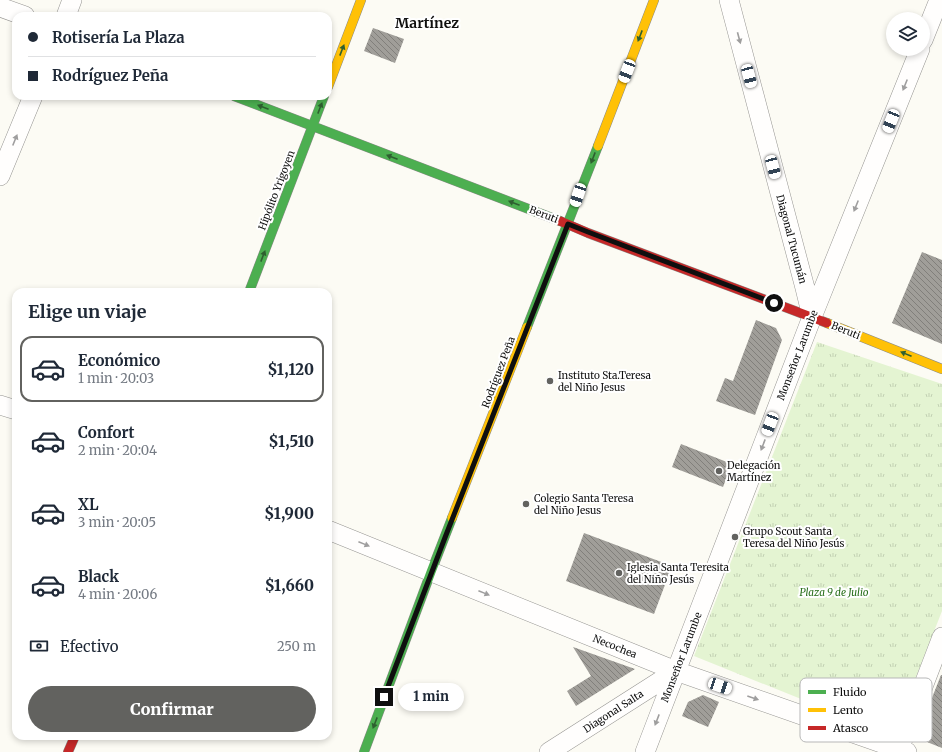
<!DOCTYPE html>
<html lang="es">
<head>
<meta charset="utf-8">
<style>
	body { margin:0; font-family:Merriweather,serif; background:#f2f2f3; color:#1f2937; height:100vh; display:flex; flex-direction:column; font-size:15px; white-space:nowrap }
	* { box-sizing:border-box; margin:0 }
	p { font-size:13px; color:#747a83 }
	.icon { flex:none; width:22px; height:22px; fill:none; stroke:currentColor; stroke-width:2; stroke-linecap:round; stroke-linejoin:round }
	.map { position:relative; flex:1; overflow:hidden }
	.side { position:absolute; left:12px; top:288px; width:320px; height:452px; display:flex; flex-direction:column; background:#fff; border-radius:12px; box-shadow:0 2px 6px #0003 }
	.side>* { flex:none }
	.guide { position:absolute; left:12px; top:12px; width:320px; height:88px; border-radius:12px; box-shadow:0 2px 6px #0003; display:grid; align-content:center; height:88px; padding:0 16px; background:#fff }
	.controls { position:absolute; left:886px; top:12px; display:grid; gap:8px }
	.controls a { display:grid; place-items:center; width:44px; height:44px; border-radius:50%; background:#fff; box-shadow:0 2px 6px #0003; font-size:20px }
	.end { position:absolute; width:18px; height:18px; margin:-9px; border:5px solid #0f0f0f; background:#fff; box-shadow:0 0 0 2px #fff }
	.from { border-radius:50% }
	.bubble { position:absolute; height:28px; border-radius:14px; background:#fff; box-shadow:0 2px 6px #0003; font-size:13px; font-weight:800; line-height:28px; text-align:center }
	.car { position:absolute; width:12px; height:24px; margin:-12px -6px; border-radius:5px; box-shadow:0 0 3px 1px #0007; background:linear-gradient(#fff 24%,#345 0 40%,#fff 0 76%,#345 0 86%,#fff 0) }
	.guide b { display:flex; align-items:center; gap:14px; height:38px; font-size:15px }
	.guide b+b { border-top:1px solid #e0e1e3 }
	.guide i { width:10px; height:10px; background:#1f2937 }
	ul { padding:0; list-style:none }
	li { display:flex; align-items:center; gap:12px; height:66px; margin:0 8px 6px; padding:0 8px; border:2px solid transparent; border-radius:12px }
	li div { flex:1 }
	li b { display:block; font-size:15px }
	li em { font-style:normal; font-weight:800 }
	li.selected { border-color:#62625f }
	li>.icon { width:36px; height:36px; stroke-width:1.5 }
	h2 { padding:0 16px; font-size:18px; line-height:48px }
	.pay { display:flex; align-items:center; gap:10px; height:44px; padding:0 16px; font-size:15px }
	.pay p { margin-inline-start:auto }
	.button { display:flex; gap:8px; margin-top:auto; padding:8px 16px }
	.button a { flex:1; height:46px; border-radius:24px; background:#62625f; color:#fff; font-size:16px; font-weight:800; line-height:46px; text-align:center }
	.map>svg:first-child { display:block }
	.grass { fill:url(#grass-tufts) }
	.building { fill:url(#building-back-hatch) }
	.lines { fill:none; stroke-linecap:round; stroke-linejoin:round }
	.street-casing { stroke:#969592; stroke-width:20 }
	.fast-casing { stroke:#8c8c89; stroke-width:10 }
	.slow-casing { stroke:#8c8c89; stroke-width:10 }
	.jam-casing { stroke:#8c8c89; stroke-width:10 }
	.street { stroke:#fffefd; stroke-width:19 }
	.fast { stroke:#4caf50; stroke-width:9 }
	.slow { stroke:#ffc107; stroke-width:9 }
	.jam { stroke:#c62828; stroke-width:9 }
	.oneway { fill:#2e5f30 }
	.oneway2 { fill:#9f9e9e }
	.route { stroke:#0f0f0f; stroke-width:5 }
	.poi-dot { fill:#62625f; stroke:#fff; stroke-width:1.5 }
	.labels { text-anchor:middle; stroke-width:4; stroke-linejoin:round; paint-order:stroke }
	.street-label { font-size:10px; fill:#0f0f0f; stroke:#fff }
	.poi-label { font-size:10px; fill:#0f0f0f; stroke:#fff; text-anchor:start }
	.park-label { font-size:10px; font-style:italic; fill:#276e19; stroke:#fff }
	.district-label { font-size:14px; font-weight:bold; fill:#0f0f0f; stroke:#fff }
	.key { fill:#fff; stroke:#b7b7b7; stroke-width:1 }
	.key-label { font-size:11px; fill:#0f0f0f }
</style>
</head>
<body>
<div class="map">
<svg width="942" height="752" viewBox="0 0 942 752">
	<defs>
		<pattern id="grass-tufts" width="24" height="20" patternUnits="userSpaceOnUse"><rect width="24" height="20" fill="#e4f4d2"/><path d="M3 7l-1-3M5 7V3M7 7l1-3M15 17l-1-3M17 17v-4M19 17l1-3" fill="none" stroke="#c2d0b3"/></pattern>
		<pattern id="building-back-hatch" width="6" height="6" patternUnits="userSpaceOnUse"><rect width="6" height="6" fill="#a09e99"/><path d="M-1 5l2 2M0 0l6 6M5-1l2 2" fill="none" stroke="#817f7b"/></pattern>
	</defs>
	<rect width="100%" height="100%" fill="#fcfbf4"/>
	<path class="grass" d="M817,342L942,384V611L893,736L694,656Z"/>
	<path class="building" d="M373,28L404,39L395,63L364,51Z
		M922,252L942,260V344L892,323Z
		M756,320L776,328L782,340L755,415L716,401L725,378L733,381Z
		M681,444L732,464L723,487L672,467Z
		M584,533L672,566L654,614L566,581Z
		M573,647L635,669L576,706L567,691L591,676Z
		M941,675H942V748L927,742L920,728Z
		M703,695L719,702L708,727L682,716L688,702Z"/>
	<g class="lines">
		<defs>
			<path id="street" d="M729,0L805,288L812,317
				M0,7L25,16
				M66,16L72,0
				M923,40L939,0
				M0,176L33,96
				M0,405L16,410
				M328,530L676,671L907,752
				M549,752L676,671
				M645,752L812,317L920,49
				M898,752L942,637"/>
			<path id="fast" d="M234,96L560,221
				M249,292L324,96
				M527,327L598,146
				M364,752L431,572L452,518"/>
			<path id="slow" d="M328,87L361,0
				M598,146L654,0
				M827,323L942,369
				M452,518L527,327"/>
			<path id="jam" d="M560,221L588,233L827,323
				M68,752L75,736"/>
		</defs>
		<use href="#street" class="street-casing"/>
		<use href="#fast" class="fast-casing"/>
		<use href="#slow" class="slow-casing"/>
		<use href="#jam" class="jam-casing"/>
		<use href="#street" class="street"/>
		<use href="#fast" class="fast"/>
		<use href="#slow" class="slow"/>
		<use href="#jam" class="jam"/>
	</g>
	<defs><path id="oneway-solid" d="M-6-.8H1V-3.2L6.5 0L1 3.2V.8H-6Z"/></defs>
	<g class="oneway">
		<use href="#oneway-solid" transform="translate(640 36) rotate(111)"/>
		<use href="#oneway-solid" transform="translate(342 50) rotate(-69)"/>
		<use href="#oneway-solid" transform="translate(263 107) rotate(-159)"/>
		<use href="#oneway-solid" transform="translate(320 108) rotate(-69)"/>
		<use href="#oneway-solid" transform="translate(392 157) rotate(-159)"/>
		<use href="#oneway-solid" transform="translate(593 158) rotate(111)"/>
		<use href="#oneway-solid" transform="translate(514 203) rotate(-159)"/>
		<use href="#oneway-solid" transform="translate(263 256) rotate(-69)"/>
		<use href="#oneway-solid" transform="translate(906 354) rotate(-158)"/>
		<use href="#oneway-solid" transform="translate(375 723) rotate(111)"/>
	</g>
	<g class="oneway2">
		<use href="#oneway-solid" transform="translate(739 38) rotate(75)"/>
		<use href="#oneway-solid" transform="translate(905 85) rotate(112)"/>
		<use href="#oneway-solid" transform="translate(15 140) rotate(-68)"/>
		<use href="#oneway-solid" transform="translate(856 206) rotate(112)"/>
		<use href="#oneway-solid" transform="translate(763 445) rotate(111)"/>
		<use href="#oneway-solid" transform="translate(364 544) rotate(22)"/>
		<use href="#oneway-solid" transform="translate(484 593) rotate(22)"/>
		<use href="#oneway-solid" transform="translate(753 698) rotate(19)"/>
		<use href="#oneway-solid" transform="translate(657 720) rotate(111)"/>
	</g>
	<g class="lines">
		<path class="route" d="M384,697L446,535L568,224L588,232L774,303"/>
	</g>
	<g class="poi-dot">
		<circle cx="550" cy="381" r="4"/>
		<circle cx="719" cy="471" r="4"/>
		<circle cx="526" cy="504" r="4"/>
		<circle cx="735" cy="537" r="4"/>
		<circle cx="619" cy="573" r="4"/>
	</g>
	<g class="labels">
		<g class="street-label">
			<text transform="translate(276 190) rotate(-69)" y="4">Hipólito Yrigoyen</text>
			<text transform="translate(544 214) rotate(21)" y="4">Beruti</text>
			<text transform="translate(792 239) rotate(75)" y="4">Diagonal Tucumán</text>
			<text transform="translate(846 330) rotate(22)" y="4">Beruti</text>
			<text transform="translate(797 355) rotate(-69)" y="4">Monseñor Larumbe</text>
			<text transform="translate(498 372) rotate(-69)" y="4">Rodríguez Peña</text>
			<text transform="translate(615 646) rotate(22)" y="4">Necochea</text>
			<text transform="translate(681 657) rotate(-69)" y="4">Monseñor Larumbe</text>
			<text transform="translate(613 711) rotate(-33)" y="4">Diagonal Salta</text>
		</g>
		<g class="poi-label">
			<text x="558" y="379">Instituto Sta.Teresa<tspan x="558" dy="12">del Niño Jesus</tspan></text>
			<text x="727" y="469">Delegación<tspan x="727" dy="12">Martínez</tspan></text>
			<text x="534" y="502">Colegio Santa Teresa<tspan x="534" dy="12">del Niño Jesus</tspan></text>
			<text x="743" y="535">Grupo Scout Santa<tspan x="743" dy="12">Teresa del Niño Jesús</tspan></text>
			<text x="627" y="571">Iglesia Santa Teresita<tspan x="627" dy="12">del Niño Jesús</tspan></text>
		</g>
		<g class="park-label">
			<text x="834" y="596">Plaza 9 de Julio</text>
		</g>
		<g class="district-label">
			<text x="427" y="28">Martínez</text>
		</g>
	</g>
	<rect x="800" y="678" width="132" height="64" rx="6" class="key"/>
	<rect x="808" y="690" width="18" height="4" fill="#4caf50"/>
	<rect x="808" y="708" width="18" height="4" fill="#ffc107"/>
	<rect x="808" y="726" width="18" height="4" fill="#c62828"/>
	<g class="key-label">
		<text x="833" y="696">Fluido</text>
		<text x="833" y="714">Lento</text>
		<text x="833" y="732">Atasco</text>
	</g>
</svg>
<div class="controls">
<a><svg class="icon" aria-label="layers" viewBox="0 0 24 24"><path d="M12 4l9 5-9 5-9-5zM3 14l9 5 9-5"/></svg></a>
</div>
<i class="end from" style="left:774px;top:303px"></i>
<i class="end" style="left:384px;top:697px"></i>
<div class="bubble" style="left:398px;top:683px;width:66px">1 min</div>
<i class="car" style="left:627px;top:71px;rotate:201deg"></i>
<i class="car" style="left:749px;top:76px;rotate:165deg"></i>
<i class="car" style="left:891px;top:121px;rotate:202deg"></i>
<i class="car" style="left:773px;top:167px;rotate:165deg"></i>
<i class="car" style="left:578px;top:195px;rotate:199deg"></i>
<i class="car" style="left:770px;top:424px;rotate:201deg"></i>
<i class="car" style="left:720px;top:686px;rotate:109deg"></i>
<div class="guide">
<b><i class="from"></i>Rotisería La Plaza</b>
<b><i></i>Rodríguez Peña</b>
</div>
<section class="side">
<h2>Elige un viaje</h2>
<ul>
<li class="selected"><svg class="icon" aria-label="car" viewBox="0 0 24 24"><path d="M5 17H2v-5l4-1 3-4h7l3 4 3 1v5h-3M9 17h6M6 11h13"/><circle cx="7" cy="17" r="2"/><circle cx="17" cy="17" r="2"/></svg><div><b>Económico</b><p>1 min · 20:03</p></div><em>$1,120</em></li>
<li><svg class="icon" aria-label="car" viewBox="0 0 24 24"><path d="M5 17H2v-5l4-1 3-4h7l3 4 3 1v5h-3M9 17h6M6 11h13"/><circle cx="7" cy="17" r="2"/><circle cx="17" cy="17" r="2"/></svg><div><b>Confort</b><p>2 min · 20:04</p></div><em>$1,510</em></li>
<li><svg class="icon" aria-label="car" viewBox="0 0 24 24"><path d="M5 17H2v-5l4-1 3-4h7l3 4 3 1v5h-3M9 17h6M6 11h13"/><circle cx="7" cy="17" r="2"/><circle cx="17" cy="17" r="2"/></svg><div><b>XL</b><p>3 min · 20:05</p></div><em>$1,900</em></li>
<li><svg class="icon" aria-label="car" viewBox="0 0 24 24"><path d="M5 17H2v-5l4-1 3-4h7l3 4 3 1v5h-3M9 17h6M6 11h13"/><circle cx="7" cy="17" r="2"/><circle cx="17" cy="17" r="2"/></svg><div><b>Black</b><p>4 min · 20:06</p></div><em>$1,660</em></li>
</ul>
<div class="pay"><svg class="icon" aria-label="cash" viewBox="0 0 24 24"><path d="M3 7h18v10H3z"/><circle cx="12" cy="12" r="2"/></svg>Efectivo<p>250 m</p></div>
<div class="button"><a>Confirmar</a></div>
</section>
</div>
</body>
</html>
